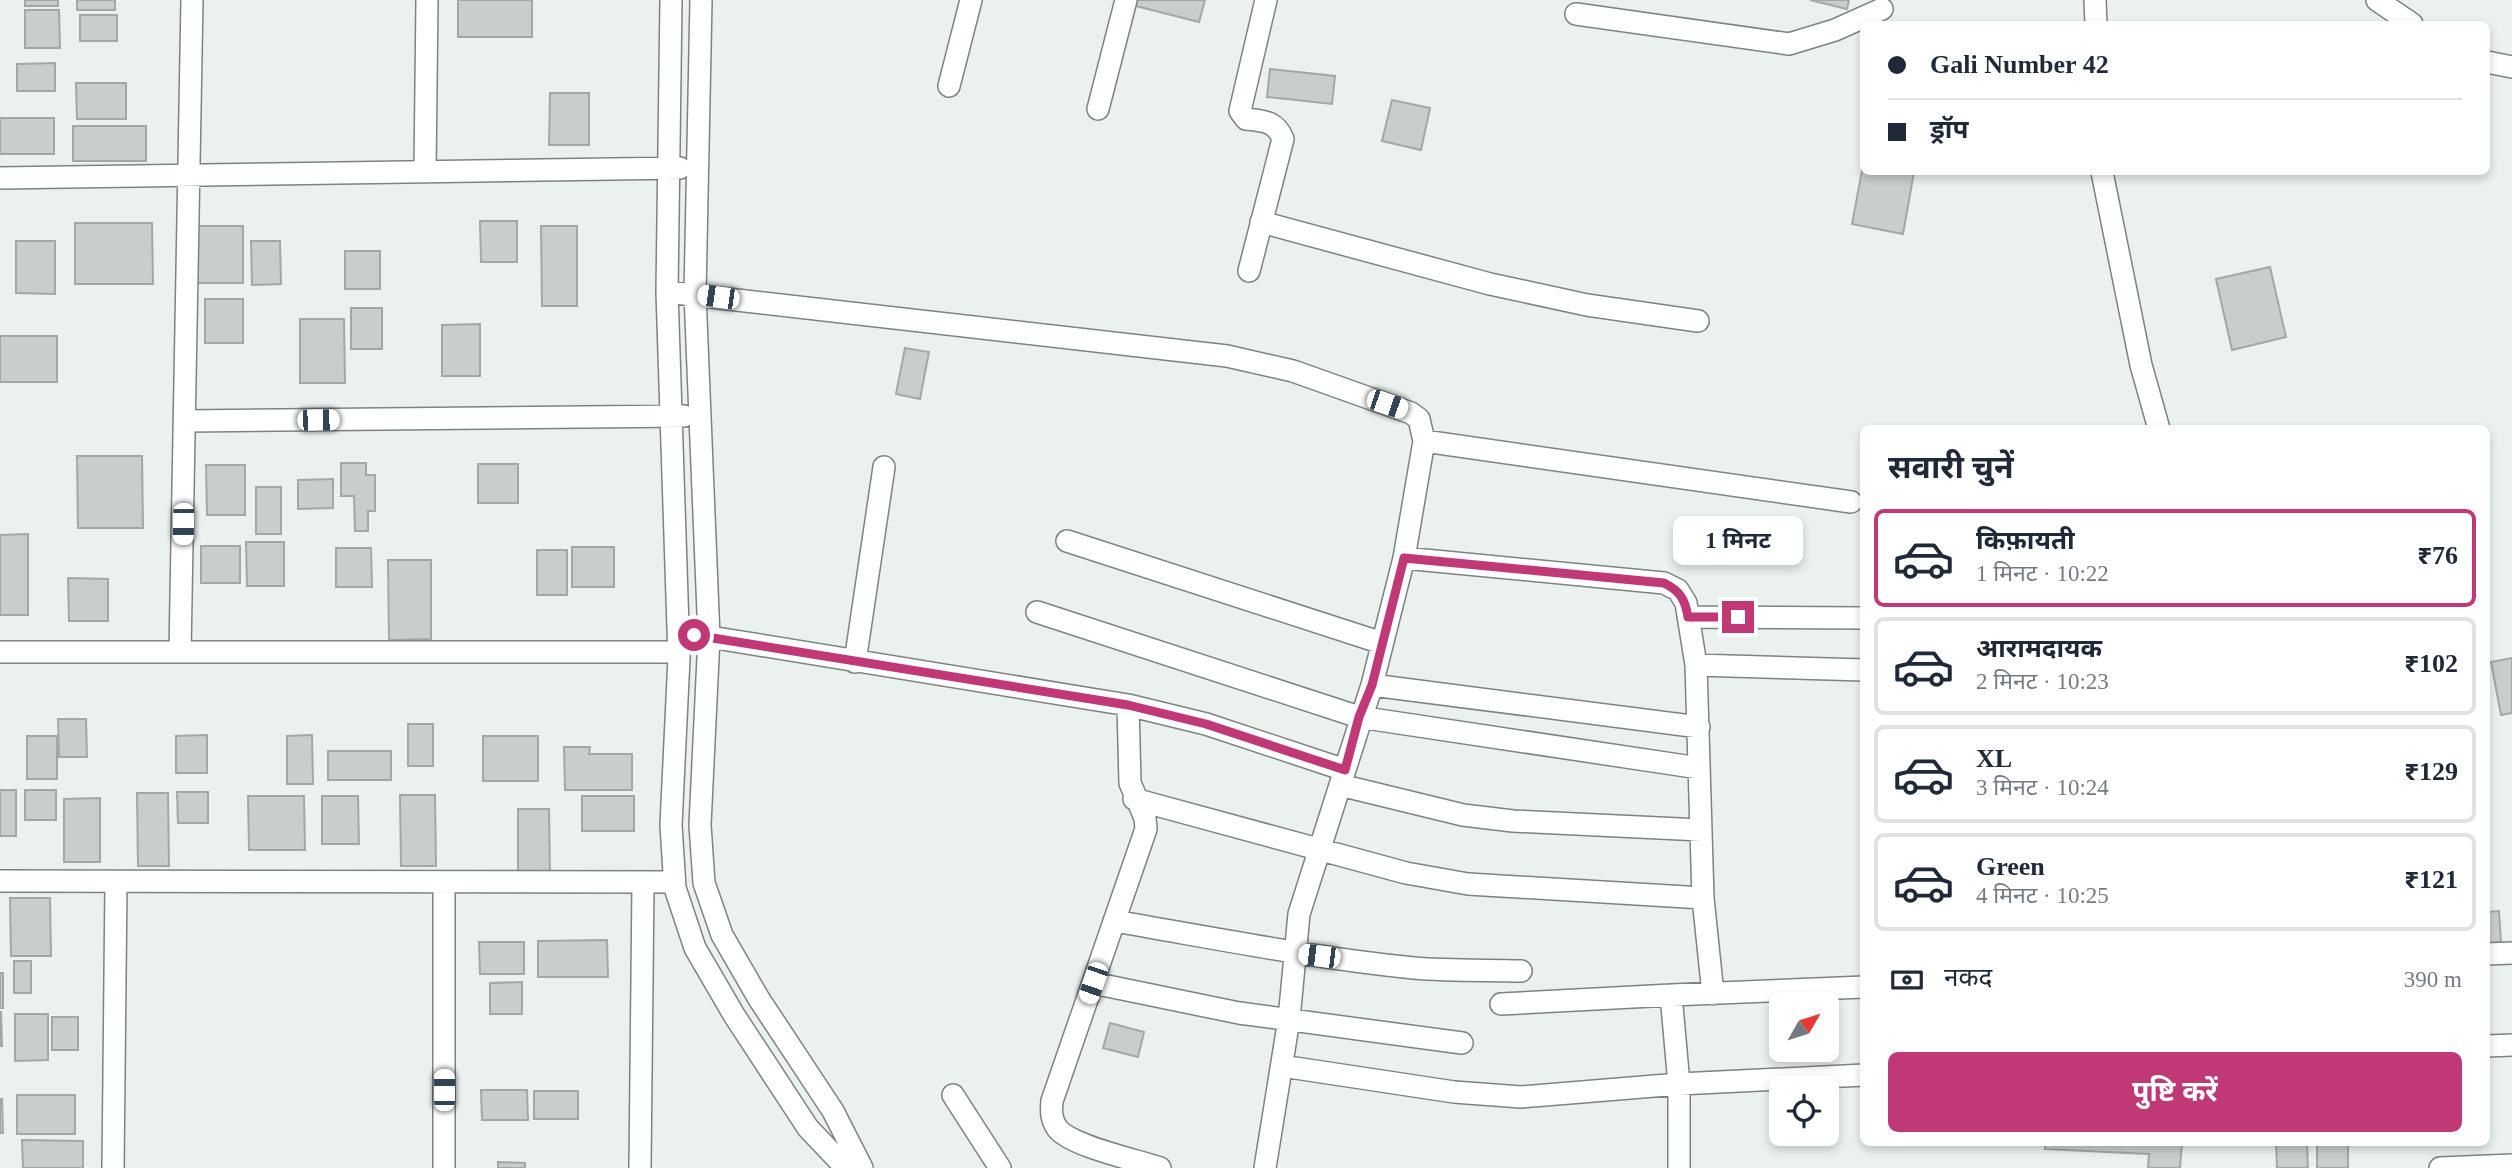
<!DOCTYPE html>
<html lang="hi">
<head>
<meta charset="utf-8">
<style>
	body { margin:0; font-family:"Times New Roman","Noto Sans Devanagari",serif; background:#f2f2f3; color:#1f2937; height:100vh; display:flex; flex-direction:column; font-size:26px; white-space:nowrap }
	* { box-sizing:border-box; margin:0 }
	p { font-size:23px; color:#747a83 }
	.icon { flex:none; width:38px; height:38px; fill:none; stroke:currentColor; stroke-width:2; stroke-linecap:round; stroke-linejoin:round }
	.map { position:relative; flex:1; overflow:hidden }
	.details { position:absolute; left:1860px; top:425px; width:630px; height:721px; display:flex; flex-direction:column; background:#fff; border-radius:10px; box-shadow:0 4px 10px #0003 }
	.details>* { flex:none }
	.guide { position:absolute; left:1860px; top:21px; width:630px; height:154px; border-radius:10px; box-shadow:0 4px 10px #0003; display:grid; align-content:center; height:154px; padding:0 28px; background:#fff }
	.needle { width:46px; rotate:51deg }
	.fabs { position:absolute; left:1769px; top:992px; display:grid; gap:14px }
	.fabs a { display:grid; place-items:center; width:70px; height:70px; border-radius:10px; background:#fff; box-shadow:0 4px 10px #0003; font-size:35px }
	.end { position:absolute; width:32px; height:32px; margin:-16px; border:9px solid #c03876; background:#fff; box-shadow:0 0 0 4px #fff }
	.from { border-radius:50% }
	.bubble { position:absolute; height:49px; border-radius:10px; background:#fff; box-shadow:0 4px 10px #0003; font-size:23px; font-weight:700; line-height:49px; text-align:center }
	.car { position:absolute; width:21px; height:42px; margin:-21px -10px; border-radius:9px; box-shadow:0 0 5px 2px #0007; background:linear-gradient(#fff 24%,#345 0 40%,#fff 0 76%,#345 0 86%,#fff 0) }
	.guide b { display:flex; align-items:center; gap:24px; height:66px; font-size:26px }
	.guide b+b { border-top:2px solid #e0e1e3 }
	.guide i { width:18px; height:18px; background:#1f2937 }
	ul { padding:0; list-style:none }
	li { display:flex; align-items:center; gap:21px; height:98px; margin:0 14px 10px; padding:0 14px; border:4px solid #e0e1e3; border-radius:10px }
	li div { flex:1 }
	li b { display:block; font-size:26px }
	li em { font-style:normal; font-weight:700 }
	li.on { border-color:#c03876 }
	li>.icon { width:63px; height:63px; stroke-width:1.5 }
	h2 { padding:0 28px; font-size:32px; line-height:84px }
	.pay { display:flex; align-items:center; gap:18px; height:77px; padding:0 28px; font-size:26px }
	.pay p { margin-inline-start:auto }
	.button { display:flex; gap:14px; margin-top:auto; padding:14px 28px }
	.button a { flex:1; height:80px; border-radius:10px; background:#c03876; color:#fff; font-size:28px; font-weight:700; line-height:80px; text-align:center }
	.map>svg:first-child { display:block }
	.building { fill:#c8cecc; stroke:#a2a8a6; stroke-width:2 }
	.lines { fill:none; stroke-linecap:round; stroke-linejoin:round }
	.minor-casing { stroke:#7d8382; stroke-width:24 }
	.minor { stroke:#fff; stroke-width:21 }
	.route { stroke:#c03876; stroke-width:9 }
</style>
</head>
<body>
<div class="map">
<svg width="2512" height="1168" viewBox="0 0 2512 1168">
	<rect width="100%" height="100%" fill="#eaf1ef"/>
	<path class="building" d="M25,0H58V6H25Z
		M77,0H115V10H77Z
		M458,0H532V37H458Z
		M1134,0H1205L1199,22L1132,5Z
		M1810,0H1849L1847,9Z
		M25,10H59L60,48H25Z
		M80,15H117V41H80Z
		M55,63V91H17V64Z
		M1270,69L1335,76L1332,104L1267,97Z
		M76,83H126V119H77Z
		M550,93H589V145H549Z
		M1392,100L1430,108L1421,150L1382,141Z
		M0,118H54V154H0Z
		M73,126H146V161H73Z
		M1864,160V172H1914L1903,234L1852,224Z
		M480,221H517V262H481Z
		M75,223H152L153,284H75Z
		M194,226H243V283H195Z
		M541,226H577V306H542Z
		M16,241H55V294L16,293Z
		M251,241H280L281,284L252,285Z
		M345,251H380V289H345Z
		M2270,267L2286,337L2232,350L2216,279Z
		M205,299H243V343H205Z
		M351,308H382V349H351Z
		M300,319H344L345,383H300Z
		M480,324V376H442V325Z
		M0,336H57V382H0Z
		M905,348L929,352L920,399L896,394Z
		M77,456H142L143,528H78Z
		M341,463H366V475H375V511H368V531H355L354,496H341Z
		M478,464H518V503H478Z
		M206,465H245V515H207Z
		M333,479V508L298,509V480Z
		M256,487H281V534H256Z
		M28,534V615H0V535Z
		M246,542H284V586H247Z
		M201,546H240V583H201Z
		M572,547H614V587H572Z
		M336,548H371L372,587H336Z
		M537,550H567V595H537Z
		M388,560H431V639L389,640Z
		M68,578L108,579V621H69Z
		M2512,658V713L2501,715L2491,662Z
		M58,719H86L87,757H59Z
		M408,724H433V766H408Z
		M207,735V773H176V736Z
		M312,735L313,784H287V736Z
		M27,736H57V779H27Z
		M483,736H538V781H483Z
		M564,747H590L589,754H632V790H565Z
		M328,751H391V780H328Z
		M0,790H16V836H0Z
		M25,790H56V820H25Z
		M177,792H208V823H178Z
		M137,793H168L169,866H138Z
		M400,795H435L436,866H401Z
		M248,796H304L305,850H249Z
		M322,796H358L359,844H322Z
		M582,796H634V831H582Z
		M100,798V862H64V799Z
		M518,809H549L550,878H518Z
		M10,898H50L51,956H11Z
		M2499,911L2501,942L2487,943V912Z
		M607,940L608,977H538V941Z
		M479,942H524V974H480Z
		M14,961H31V993H14Z
		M0,973H3V1008H0Z
		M522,982V1014H490V983Z
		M0,1012H1L2,1046H0Z
		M15,1014H48V1060L15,1061Z
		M52,1017H78V1050H52Z
		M1110,1023L1144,1032L1138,1057L1103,1048Z
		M481,1090H527L528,1120H482Z
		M534,1091H578V1119H534Z
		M17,1095H75V1134H17Z
		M0,1099H2L3,1133H0Z
		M22,1140L83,1141V1168H23Z
		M2045,1143H2182L2180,1168H2148L2149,1154L2045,1149Z
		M2276,1143H2307L2308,1168H2277Z
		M2317,1143H2348V1168H2317Z
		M498,1162L525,1163V1168H498Z"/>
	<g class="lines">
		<defs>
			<path id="minor" d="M671,0L667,292L679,658L671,825L675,888L695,948L734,1015L808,1128L846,1168
				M701,0L695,294L709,637L700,825L704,883L722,935L759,999L833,1111L862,1168
				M2095,0L2096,24
				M2377,0L2412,24
				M1576,14L1789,44L1835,30L1882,9
				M2487,62L2512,67
				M949,86L971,0
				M1098,109L1126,0
				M425,171L427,0
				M2102,172L2141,365L2159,429
				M0,178L680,168
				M1261,222L1490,284L1587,305L1698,321
				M1249,271L1283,139C1276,121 1264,121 1246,119L1240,111L1266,0
				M667,292L1227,356L1293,371L1411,413L1419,419L1424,441L1404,558L1372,685L1299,914L1289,1019L1265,1168
				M185,421L684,416
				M1424,441L1851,502
				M1067,541L1382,643
				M1404,558L1664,583L1678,590L1686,603L1696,665L1703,898
				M1037,612L1359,717L1699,768
				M1688,617L1864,618
				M698,635L1128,705L1206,724L1345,770
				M0,652H679
				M180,652L192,0
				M855,662L884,467
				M1696,665L1864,670
				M1372,685L1699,727
				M1128,705L1130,783L1145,818L1146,829L1052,1101C1051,1111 1051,1119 1057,1128C1070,1146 1137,1160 1160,1168
				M1340,785L1463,815L1513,821L1701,830
				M1134,799L1406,873L1468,884L1703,898L1713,994
				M0,881L674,882
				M444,883V1168
				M1114,921C1214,938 1313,958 1414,968C1449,971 1486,970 1521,971
				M2487,954L2512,953
				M1093,983L1239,1013L1462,1043
				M1501,1004L1671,995
				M2487,1046L2512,1045
				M1282,1066L1454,1092L1521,1097L1679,1084L1671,995L1864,987
				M953,1095L1000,1168
				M113,1168L116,882
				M640,1168L643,883
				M1679,1168V1084L1864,1075
				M2440,1168L2512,1165"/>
		</defs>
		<use href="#minor" class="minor-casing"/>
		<use href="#minor" class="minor"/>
	</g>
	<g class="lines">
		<path class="route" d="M694,635L1128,705L1206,724L1345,770L1359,717L1372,685L1404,558L1664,583C1680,591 1685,599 1688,617H1738"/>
	</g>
</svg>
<div class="fabs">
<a><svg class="needle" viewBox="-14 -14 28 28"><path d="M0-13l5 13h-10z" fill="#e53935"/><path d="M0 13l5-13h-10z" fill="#747a83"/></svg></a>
<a><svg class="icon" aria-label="locate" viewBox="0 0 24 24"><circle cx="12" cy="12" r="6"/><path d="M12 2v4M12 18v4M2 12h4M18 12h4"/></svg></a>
</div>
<i class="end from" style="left:694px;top:635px"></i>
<i class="end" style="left:1738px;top:617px"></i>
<div class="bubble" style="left:1673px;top:516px;width:130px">1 मिनट</div>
<i class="car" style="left:718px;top:297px;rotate:278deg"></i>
<i class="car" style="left:1387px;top:404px;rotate:109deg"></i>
<i class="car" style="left:318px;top:420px;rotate:89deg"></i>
<i class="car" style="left:183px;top:524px;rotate:181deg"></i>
<i class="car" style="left:1319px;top:956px;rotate:277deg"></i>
<i class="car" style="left:1093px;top:983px;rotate:199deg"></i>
<i class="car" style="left:444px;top:1090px;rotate:0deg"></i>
<div class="guide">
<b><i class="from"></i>Gali Number 42</b>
<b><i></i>ड्रॉप</b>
</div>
<section class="details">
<h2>सवारी चुनें</h2>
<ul>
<li class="on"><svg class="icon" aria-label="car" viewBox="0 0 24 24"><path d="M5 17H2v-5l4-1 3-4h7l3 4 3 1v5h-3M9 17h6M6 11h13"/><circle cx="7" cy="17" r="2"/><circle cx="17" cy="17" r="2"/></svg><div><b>किफ़ायती</b><p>1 मिनट · 10:22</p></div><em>₹76</em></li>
<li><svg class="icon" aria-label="car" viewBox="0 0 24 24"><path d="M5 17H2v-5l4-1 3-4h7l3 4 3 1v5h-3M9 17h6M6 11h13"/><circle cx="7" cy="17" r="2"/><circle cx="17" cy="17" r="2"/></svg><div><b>आरामदायक</b><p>2 मिनट · 10:23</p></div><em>₹102</em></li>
<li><svg class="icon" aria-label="car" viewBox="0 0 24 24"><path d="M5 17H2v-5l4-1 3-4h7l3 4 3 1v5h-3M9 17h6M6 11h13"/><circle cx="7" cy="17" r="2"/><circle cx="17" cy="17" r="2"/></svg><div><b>XL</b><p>3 मिनट · 10:24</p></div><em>₹129</em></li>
<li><svg class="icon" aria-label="car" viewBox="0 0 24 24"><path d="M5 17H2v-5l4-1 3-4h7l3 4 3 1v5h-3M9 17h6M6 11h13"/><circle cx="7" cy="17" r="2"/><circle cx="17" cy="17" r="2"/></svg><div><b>Green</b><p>4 मिनट · 10:25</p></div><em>₹121</em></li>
</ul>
<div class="pay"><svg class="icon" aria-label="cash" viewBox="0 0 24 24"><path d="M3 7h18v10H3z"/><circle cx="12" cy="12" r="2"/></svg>नकद<p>390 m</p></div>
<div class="button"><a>पुष्टि करें</a></div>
</section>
</div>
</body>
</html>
